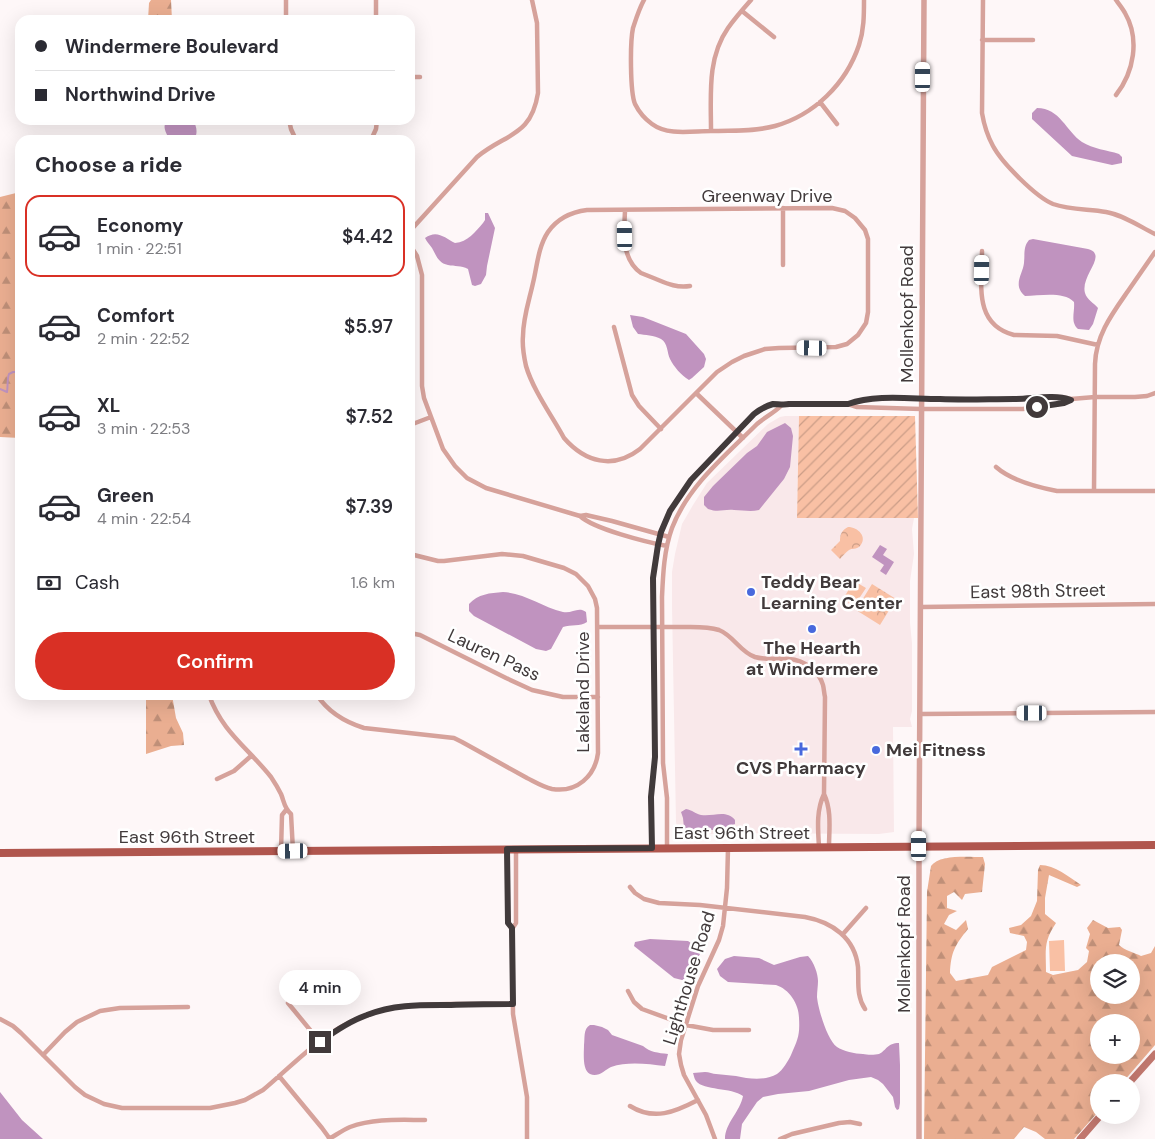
<!DOCTYPE html>
<html lang="en">
<head>
<meta charset="utf-8">
<style>
	body { margin:0; font-family:"DM Sans",sans-serif; background:#f2f2f3; color:#2b2b33; height:100vh; display:flex; flex-direction:column; font-size:19px; white-space:nowrap }
	* { box-sizing:border-box; margin:0 }
	p { font-size:16px; color:#7c7c81 }
	.icon { flex:none; width:28px; height:28px; fill:none; stroke:currentColor; stroke-width:2; stroke-linecap:round; stroke-linejoin:round }
	.map { position:relative; flex:1; overflow:hidden }
	.sheet { position:absolute; left:15px; top:135px; width:400px; height:565px; display:flex; flex-direction:column; background:#fff; border-radius:15px; box-shadow:0 5px 20px #0002 }
	.sheet>* { flex:none }
	.top-card { position:absolute; left:15px; top:15px; width:400px; height:110px; border-radius:15px; box-shadow:0 5px 20px #0002; display:grid; align-content:center; height:110px; padding:0 20px; background:#fff }
	.controls { position:absolute; left:1090px; top:954px; display:grid; gap:10px }
	.controls a { display:grid; place-items:center; width:50px; height:50px; border-radius:50%; background:#fff; box-shadow:0 5px 20px #0002; font-size:25px }
	.end { position:absolute; width:22px; height:22px; margin:-11px; border:6px solid #413a3b; background:#fff; box-shadow:0 0 0 2px #fff }
	.from { border-radius:50% }
	.bubble { position:absolute; height:35px; border-radius:18px; background:#fff; box-shadow:0 5px 20px #0002; font-size:16px; font-weight:600; line-height:35px; text-align:center }
	.car { position:absolute; width:15px; height:30px; margin:-15px -8px; border-radius:6px; box-shadow:0 0 4px 1px #0007; background:linear-gradient(#fff 24%,#345 0 40%,#fff 0 76%,#345 0 86%,#fff 0) }
	.top-card b { display:flex; align-items:center; gap:18px; height:48px; font-size:19px }
	.top-card b+b { border-top:1px solid #e1e1e2 }
	.top-card i { width:12px; height:12px; background:#2b2b33 }
	ul { padding:0; list-style:none }
	li { display:flex; align-items:center; gap:15px; height:82px; margin:0 10px 8px; padding:0 10px; border:2px solid transparent; border-radius:15px }
	li div { flex:1 }
	li b { display:block; font-size:19px }
	li em { font-style:normal; font-weight:600 }
	li.active { border-color:#d93025 }
	li>.icon { width:45px; height:45px; stroke-width:1.5 }
	h2 { padding:0 20px; font-size:22px; line-height:60px }
	.pay { display:flex; align-items:center; gap:12px; height:55px; padding:0 20px; font-size:19px }
	.pay p { margin-inline-start:auto }
	.cta { display:flex; gap:10px; margin-top:auto; padding:10px 20px }
	.cta a { flex:1; height:58px; border-radius:30px; background:#d93025; color:#fff; font-size:20px; font-weight:600; line-height:58px; text-align:center }
	.map>svg:first-child { display:block }
	.built { fill:#f9e8ea }
	.grass { fill:#f9c0a4 }
	.forest { fill:url(#forest-firs); fill-rule:evenodd }
	.park { fill:url(#park-crowns) }
	.garden { fill:url(#garden-furrows) }
	.water { fill:#c093bf }
	.lines { fill:none; stroke-linecap:round; stroke-linejoin:round }
	.stream { stroke:#c093bf; stroke-width:2 }
	.minor { stroke:#d6a29b; stroke-width:4.5 }
	.tertiary { stroke:#d6a29b; stroke-width:5.5 }
	.secondary { stroke:#c1776e; stroke-width:7 }
	.primary { stroke:#b0564e; stroke-width:8 }
	.route { stroke:#413a3b; stroke-width:6 }
	.poi-dot { fill:#4869dd; stroke:#fff; stroke-width:2 }
	.labels { text-anchor:middle; stroke-width:5; stroke-linejoin:round; paint-order:stroke }
	.street-label { font-size:18px; fill:#413a3b; stroke:#fff }
	.poi-label { font-size:18px; font-weight:bold; fill:#413a3b; stroke:#fff; text-anchor:start }
</style>
</head>
<body>
<div class="map">
<svg width="1155" height="1139" viewBox="0 0 1155 1139">
	<defs>
		<pattern id="forest-firs" width="22" height="20" patternUnits="userSpaceOnUse" patternTransform="scale(1.25)"><rect width="22" height="20" fill="#eaae91"/><path d="M5 1l3.5 6h-7zM16 11l3.5 6h-7z" fill="#bf8f78"/></pattern>
		<pattern id="park-crowns" width="20" height="18" patternUnits="userSpaceOnUse" patternTransform="scale(1.25)"><rect width="20" height="18" fill="#f9c0a4"/><path d="M2 6a3 3 0 1 1 6 0M12 15a3 3 0 1 1 6 0" fill="none" stroke="#cb9d87"/></pattern>
		<pattern id="garden-furrows" width="10" height="10" patternUnits="userSpaceOnUse" patternTransform="scale(1.25)"><rect width="10" height="10" fill="#f9c0a4"/><path d="M-1 1l2-2M0 10L10 0M9 11l2-2" fill="none" stroke="#cb9d87"/></pattern>
	</defs>
	<rect width="100%" height="100%" fill="#fef7f8"/>
	<path class="built" d="M785,416H799L797,518H914L912,529L914,554L910,581V623L912,643V711L910,719L912,727H893L894,832L879,834L743,833L678,835L676,822L672,607V572L675,554L682,524L693,505L707,483L768,424L780,417Z"/>
	<path class="grass" d="M854,581L866,588L854,606L843,599Z
		M1064,940L1065,971H1050L1049,941Z"/>
	<path class="forest" d="M151,0H171L172,20H148L149,3Z
		M20,192V438L0,437V197Z
		M146,695H172L176,718L183,733L184,745L171,746L146,754Z
		M983,857L985,864L982,892L965,894L962,900L954,892L947,896V908L957,911L949,915L944,924L956,930L966,920L968,929C955,945 951,952 950,973L956,981L988,975L992,967L1026,950L1027,942L1024,936L1010,933L1009,928L1021,925L1031,916L1037,901L1038,870L1040,865C1055,865 1069,877 1081,885L1077,887L1049,875L1045,898V914L1056,923C1043,942 1046,951 1046,972L1053,975L1078,970L1087,962L1089,951L1086,948L1090,934L1087,928L1093,920L1108,928L1120,927L1122,930L1119,945C1124,950 1135,953 1141,956L1151,953L1155,946V1045L1123,1082H1099V1111L1074,1139H1045L1036,1132L1024,1127L1014,1139H924L927,892L931,866C939,854 969,857 983,857ZM1099,962H1131V995H1099ZM1099,1022H1131V1055H1099Z"/>
	<path class="park" d="M848,527C858,527 868,537 860,546C856,550 852,548 849,550C846,552 842,557 840,559L831,550L840,541C840,534 842,530 848,527Z
		M872,584L896,599L880,625L856,610Z"/>
	<path class="garden" d="M799,416H915L918,518H797Z"/>
	<path class="water" d="M1037,108C1060,108 1066,131 1082,142C1093,149 1107,150 1119,154L1122,157V163L1112,165L1072,156L1032,119V113Z
		M168,120H193C197,127 198,133 194,140H167L168,137C165,130 162,126 168,120Z
		M485,213H488L495,228L487,266L486,275L481,284L475,286L472,285L468,269C461,265 455,267 448,265C438,263 436,255 432,248C429,244 427,242 425,238C437,229 445,238 455,243C468,242 475,232 483,223L485,220Z
		M1033,239L1088,249C1091,250 1094,251 1095,254C1099,262 1081,279 1085,293C1087,300 1094,303 1098,308L1093,324L1089,330L1078,329C1070,322 1075,312 1074,302C1063,291 1040,296 1025,296C1012,285 1023,274 1024,263C1025,254 1023,247 1029,240Z
		M630,315L643,317L686,334L704,354L706,359L704,367L692,378L689,380C681,375 674,367 670,359C667,353 668,343 661,339C654,335 645,335 638,334L633,327Z
		M785,423L791,428L793,436L790,467L784,479L759,510C750,512 743,510 734,510C723,509 719,513 708,509L704,505V497L713,486L747,453L757,446L767,432Z
		M880,545L887,549L883,555L894,562L886,575L880,571L884,565L872,557Z
		M503,592C525,593 542,607 563,612C572,614 578,606 586,612L587,622C580,627 571,624 563,627L551,649L546,651L536,649L474,616L469,611V604C478,594 490,593 503,592Z
		M686,809C692,810 696,814 701,815C713,817 726,809 735,820V824L718,830H703L688,831L684,828L683,818L681,812Z
		M650,939L688,941L697,947L700,954L686,979L682,980L674,978L634,946L635,942Z
		M734,956L759,958L774,965L800,957L808,956C814,962 818,974 818,981C818,986 817,991 817,997C818,1008 827,1040 837,1047C843,1051 855,1054 863,1054C867,1055 875,1055 879,1054C887,1050 887,1043 899,1043L900,1065V1103L899,1109L897,1110L895,1107L893,1097L883,1084L878,1080L871,1077L849,1080L809,1091L778,1094L763,1097L757,1102L742,1124L740,1139H725C725,1123 740,1112 743,1096C731,1087 704,1091 696,1081C694,1078 694,1076 693,1073C697,1073 701,1072 705,1072C709,1072 713,1074 716,1074C723,1075 729,1075 736,1076C749,1079 765,1081 777,1074C783,1070 788,1061 791,1055C798,1039 800,1035 799,1018C799,1004 789,989 776,985L728,982L720,976L717,969L725,959Z
		M590,1025H594L602,1027L608,1030L612,1035L643,1046C650,1052 658,1053 668,1054L665,1066C648,1064 628,1061 611,1067C605,1070 598,1078 590,1074C582,1070 584,1053 584,1045C585,1038 583,1029 590,1025Z
		M0,1092L22,1120L43,1139H0Z"/>
	<g class="lines">
		<path class="stream" d="M0,389L7,392C8,386 7,379 9,374L13,372H20"/>
		<path class="minor" d="M376,0V20
			M644,0C639,9 636,19 633,28C630,42 630,92 635,104C639,112 645,119 652,124C668,136 692,131 711,131C732,130 754,132 775,126C814,115 846,84 859,45C864,30 864,15 864,0
			M983,0L982,113C984,125 987,135 993,146C1002,163 1036,197 1053,204C1070,210 1088,209 1106,212C1123,215 1139,226 1155,234
			M742,11L774,37
			M286,20V0
			M982,40H1033
			M410,77H420
			M1116,95C1134,72 1140,39 1125,13C1123,9 1119,4 1116,0
			M820,102L837,124
			M289,120L291,129L296,140
			M711,131C711,95 707,58 728,28C735,18 743,9 751,0
			M371,140L376,129L377,120
			M783,208V265
			M832,208L845,211L855,218L865,230L868,239V312L866,323L858,335L847,344L836,347L779,348L765,349L744,356L732,362L717,372L640,449C613,470 585,462 564,438C552,416 533,390 526,366C524,357 522,346 523,336C523,318 529,301 533,283C537,267 538,247 548,232C557,219 571,212 587,210Z
			M625,211C624,232 621,259 641,273C646,275 651,277 656,279C668,284 677,288 690,286
			M410,231L477,157C506,133 531,137 538,93L537,23L532,0
			M410,245L417,256L422,275V386L424,398L443,449L455,466L467,478L486,488L580,516L586,515L612,521L669,537
			M982,251C982,284 973,324 1014,335L1057,336L1098,345
			M614,327L632,395L639,406L661,429
			M696,393L743,438
			M848,404L857,407L921,409H1023L1064,403L1071,399L1095,397H1135L1147,396L1155,393
			M410,425L431,417
			M996,467C1012,481 1036,487 1057,491H1155
			M1094,491L1095,364C1096,335 1112,314 1128,291C1137,278 1146,265 1155,252
			M580,516C594,529 646,542 667,546
			M921,607L1155,604
			M597,627C625,627 653,627 681,627C693,627 707,626 719,630C734,636 740,652 755,657C766,660 778,658 789,659C804,660 819,671 823,685C824,689 824,693 825,697L824,794C816,811 818,829 819,847
			M410,633L420,635L506,678L532,690L563,697H598
			M209,695C222,732 248,748 271,777C275,783 278,788 281,794C284,801 284,808 291,814L293,851
			M317,695C328,712 345,722 364,728L454,738L462,742C484,754 505,766 527,778C535,782 543,787 552,789C577,793 595,776 598,753L597,608L595,599L588,586L576,574L564,568L523,556L502,554L444,561H438L410,554
			M920,714L1155,712
			M217,779L234,771L251,756
			M824,794C832,811 829,830 829,847
			M652,848L651,797L655,757L653,578L658,543L661,532L670,511L691,480L754,414C759,410 766,406 773,404C778,404 784,405 789,404H848C876,394 911,399 940,399C965,400 989,399 1014,399C1033,399 1053,394 1071,399
			M667,848V798L663,763L662,597C663,574 664,550 672,528C688,486 725,456 757,424C765,417 774,413 782,405
			M507,849L508,923L512,929
			M516,849V923L512,929L513,1014L527,1097V1139
			M281,851L282,815L286,810
			M630,887L635,893L644,899L659,903L700,905L805,917C832,922 855,938 858,967C859,982 856,995 865,1009
			M843,934L866,908
			M628,991L634,1002L642,1009L686,1025L713,1030H749
			M288,1003L320,1042
			M0,1019L13,1026L21,1033L75,1087L85,1095L104,1104L122,1108H210L235,1103L245,1100L263,1090C288,1069 313,1043 341,1027C379,1005 409,1005 452,1004C472,1004 493,1004 513,1004
			M43,1055L65,1032L77,1022L100,1011L120,1008L188,1007
			M279,1076L322,1128L330,1139
			M630,1106C654,1121 675,1112 698,1100
			M329,1139C336,1135 343,1130 350,1127C374,1118 401,1120 425,1120
			M715,1139L706,1115L684,1075L681,1065L679,1054L681,1040L698,986L719,940L723,926L727,888L728,848
			M780,1139L792,1134L839,1123L850,1122L860,1124"/>
		<path class="tertiary" d="M919,1139V846L924,0"/>
		<path class="secondary" d="M1130,1082L1155,1054
			M1080,1139L1101,1115"/>
		<path class="primary" d="M0,853L1155,845"/>
	</g>
	<g class="lines">
		<path class="route" d="M320,1042C335,1031 350,1021 367,1015C394,1004 422,1005 451,1005C472,1004 493,1004 513,1004L512,928L508,923L507,849L652,848L651,797L655,757L653,578L658,545L661,532L670,511L691,480L754,414C759,410 766,406 773,404C778,404 784,405 789,404H848C876,394 911,399 940,399C965,400 989,399 1014,399C1033,399 1053,394 1071,400L1064,403L1037,407"/>
	</g>
	<g class="poi-dot">
		<circle cx="751" cy="592" r="5"/>
		<circle cx="812" cy="629" r="5"/>
		<path d="M798.5 741.5h5v5h5v5h-5v5h-5v-5h-5v-5h5z"/>
		<circle cx="876" cy="750" r="5"/>
	</g>
	<g class="labels">
		<g class="street-label">
			<text x="767" y="202">Greenway Drive</text>
			<text transform="translate(907 314) rotate(-90)" y="6">Mollenkopf Road</text>
			<text transform="translate(1038 591) rotate(-1)" y="6">East 98th Street</text>
			<text transform="translate(494 655) rotate(25)" y="6">Lauren Pass</text>
			<text transform="translate(583 692) rotate(-90)" y="6">Lakeland Drive</text>
			<text x="742" y="839">East 96th Street</text>
			<text x="187" y="843">East 96th Street</text>
			<text transform="translate(904 944) rotate(-90)" y="6">Mollenkopf Road</text>
			<text transform="translate(689 978) rotate(-73)" y="6">Lighthouse Road</text>
		</g>
		<g class="poi-label">
			<text x="761" y="588">Teddy Bear<tspan x="761" dy="21">Learning Center</tspan></text>
			<text x="812" y="654" text-anchor="middle">The Hearth<tspan x="812" dy="21">at Windermere</tspan></text>
			<text x="886" y="756">Mei Fitness</text>
			<text x="801" y="774" text-anchor="middle">CVS Pharmacy</text>
		</g>
	</g>
</svg>
<div class="controls">
<a><svg class="icon" aria-label="layers" viewBox="0 0 24 24"><path d="M12 4l9 5-9 5-9-5zM3 14l9 5 9-5"/></svg></a>
<a>+</a>
<a>−</a>
</div>
<i class="end from" style="left:1037px;top:407px"></i>
<i class="end" style="left:320px;top:1042px"></i>
<div class="bubble" style="left:279px;top:970px;width:82px">4 min</div>
<i class="car" style="left:923px;top:77px;rotate:0deg"></i>
<i class="car" style="left:625px;top:236px;rotate:359deg"></i>
<i class="car" style="left:982px;top:270px;rotate:1deg"></i>
<i class="car" style="left:812px;top:348px;rotate:271deg"></i>
<i class="car" style="left:1032px;top:713px;rotate:270deg"></i>
<i class="car" style="left:919px;top:846px;rotate:0deg"></i>
<i class="car" style="left:293px;top:851px;rotate:269deg"></i>
<div class="top-card">
<b><i class="from"></i>Windermere Boulevard</b>
<b><i></i>Northwind Drive</b>
</div>
<section class="sheet">
<h2>Choose a ride</h2>
<ul>
<li class="active"><svg class="icon" aria-label="car" viewBox="0 0 24 24"><path d="M5 17H2v-5l4-1 3-4h7l3 4 3 1v5h-3M9 17h6M6 11h13"/><circle cx="7" cy="17" r="2"/><circle cx="17" cy="17" r="2"/></svg><div><b>Economy</b><p>1 min · 22:51</p></div><em>$4.42</em></li>
<li><svg class="icon" aria-label="car" viewBox="0 0 24 24"><path d="M5 17H2v-5l4-1 3-4h7l3 4 3 1v5h-3M9 17h6M6 11h13"/><circle cx="7" cy="17" r="2"/><circle cx="17" cy="17" r="2"/></svg><div><b>Comfort</b><p>2 min · 22:52</p></div><em>$5.97</em></li>
<li><svg class="icon" aria-label="car" viewBox="0 0 24 24"><path d="M5 17H2v-5l4-1 3-4h7l3 4 3 1v5h-3M9 17h6M6 11h13"/><circle cx="7" cy="17" r="2"/><circle cx="17" cy="17" r="2"/></svg><div><b>XL</b><p>3 min · 22:53</p></div><em>$7.52</em></li>
<li><svg class="icon" aria-label="car" viewBox="0 0 24 24"><path d="M5 17H2v-5l4-1 3-4h7l3 4 3 1v5h-3M9 17h6M6 11h13"/><circle cx="7" cy="17" r="2"/><circle cx="17" cy="17" r="2"/></svg><div><b>Green</b><p>4 min · 22:54</p></div><em>$7.39</em></li>
</ul>
<div class="pay"><svg class="icon" aria-label="cash" viewBox="0 0 24 24"><path d="M3 7h18v10H3z"/><circle cx="12" cy="12" r="2"/></svg>Cash<p>1.6 km</p></div>
<div class="cta"><a>Confirm</a></div>
</section>
</div>
</body>
</html>
